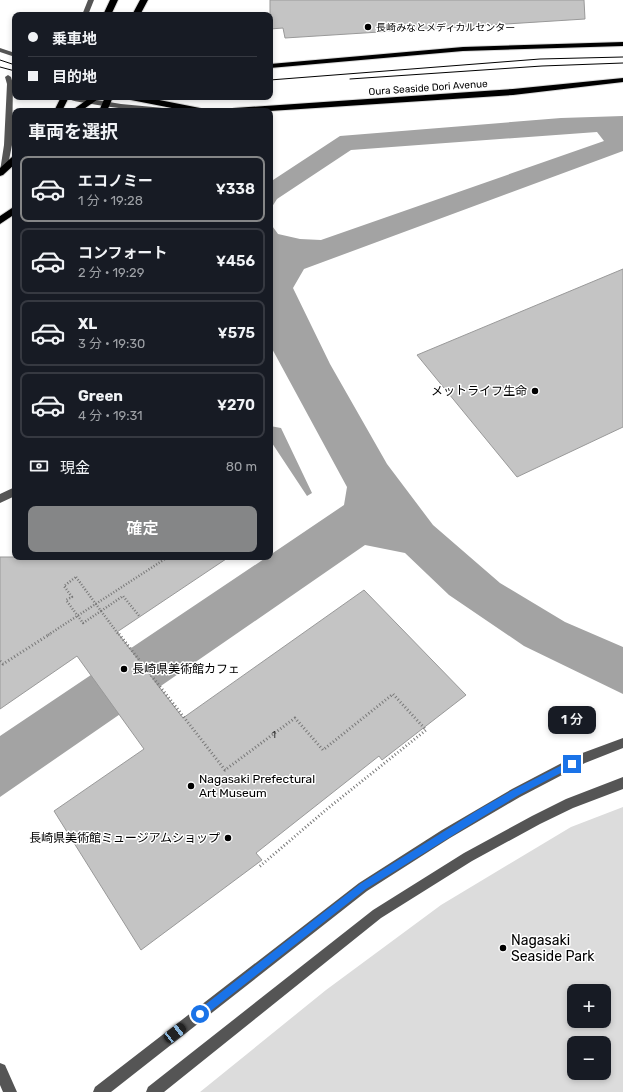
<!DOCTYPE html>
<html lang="ja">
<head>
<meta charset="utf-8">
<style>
	body { margin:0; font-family:Rubik,"Noto Sans JP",sans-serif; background:#242831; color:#f1f3f6; height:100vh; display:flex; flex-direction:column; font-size:15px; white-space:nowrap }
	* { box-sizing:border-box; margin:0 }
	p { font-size:13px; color:#9ea1a6 }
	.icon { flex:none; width:22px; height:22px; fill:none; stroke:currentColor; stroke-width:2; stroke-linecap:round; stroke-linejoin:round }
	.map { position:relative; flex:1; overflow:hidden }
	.sheet { position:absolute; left:12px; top:108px; width:261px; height:452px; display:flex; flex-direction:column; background:#171b24; border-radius:8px; box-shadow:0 2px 6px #0003 }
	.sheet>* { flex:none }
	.guide { position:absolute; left:12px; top:12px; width:261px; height:88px; border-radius:8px; box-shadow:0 2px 6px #0003; display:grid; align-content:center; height:88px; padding:0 16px; background:#171b24 }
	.controls { position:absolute; left:567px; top:984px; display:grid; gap:8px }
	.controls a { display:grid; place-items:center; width:44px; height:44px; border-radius:8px; background:#171b24; box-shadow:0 2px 6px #0003; font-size:20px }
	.end { position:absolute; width:18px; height:18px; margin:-9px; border:5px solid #1a73e8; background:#fff; box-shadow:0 0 0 2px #fff }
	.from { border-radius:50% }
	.bubble { position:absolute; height:28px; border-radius:8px; background:#171b24; box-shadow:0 2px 6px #0003; font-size:13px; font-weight:600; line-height:28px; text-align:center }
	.car { position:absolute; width:12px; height:24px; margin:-12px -6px; border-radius:5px; box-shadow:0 0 3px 1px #0007; background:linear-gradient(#222 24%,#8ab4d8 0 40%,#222 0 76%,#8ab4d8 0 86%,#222 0) }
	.guide b { display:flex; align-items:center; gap:14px; height:38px; font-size:15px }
	.guide b+b { border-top:1px solid #363941 }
	.guide i { width:10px; height:10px; background:#f1f3f6 }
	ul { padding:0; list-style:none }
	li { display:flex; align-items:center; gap:12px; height:66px; margin:0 8px 6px; padding:0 8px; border:2px solid #363941; border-radius:8px }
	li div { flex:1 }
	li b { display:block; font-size:15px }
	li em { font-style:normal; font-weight:600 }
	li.selected { border-color:#858687 }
	li>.icon { width:36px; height:36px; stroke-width:1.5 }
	h2 { padding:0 16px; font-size:18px; line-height:48px }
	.pay { display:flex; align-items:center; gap:10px; height:44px; padding:0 16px; font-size:15px }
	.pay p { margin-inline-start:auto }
	.action { display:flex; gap:8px; margin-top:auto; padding:8px 16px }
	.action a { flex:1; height:46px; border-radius:8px; background:#858687; color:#fff; font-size:16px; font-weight:600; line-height:46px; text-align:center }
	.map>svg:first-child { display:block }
	.green { fill:#dcdcdc; fill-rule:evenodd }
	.water { fill:#a3a3a3 }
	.building { fill:#c4c4c4; stroke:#999 }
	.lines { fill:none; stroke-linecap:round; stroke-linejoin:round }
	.highway-casing { stroke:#dbdbdb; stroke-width:2 }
	.path-far1 { stroke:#777; stroke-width:2.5; stroke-dasharray:1 2; stroke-linecap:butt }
	.path { stroke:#777; stroke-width:3; stroke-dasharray:1 2.5; stroke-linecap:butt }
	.minor { fill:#555; fill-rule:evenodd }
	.highway { fill:#000; fill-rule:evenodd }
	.tram { stroke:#000; stroke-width:1 }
	.route { fill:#1a73e8 }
	.poi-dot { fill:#000; stroke:#fff; stroke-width:1.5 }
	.labels { text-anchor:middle; stroke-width:3; stroke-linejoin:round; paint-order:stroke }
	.far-poi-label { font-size:10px; fill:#000; stroke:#fff; text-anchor:start }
	.far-street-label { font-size:10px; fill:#000; stroke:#fff }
	.number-label { font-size:10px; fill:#313131 }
	.poi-label { font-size:12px; fill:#000; stroke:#fff; text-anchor:end }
	.near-poi-label { font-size:14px; fill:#000; stroke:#fff; text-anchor:start }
</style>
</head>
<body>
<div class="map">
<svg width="623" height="1092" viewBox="0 0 623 1092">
	<rect width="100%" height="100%" fill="#fff"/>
	<path class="green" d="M623,807V1092H200L326,990L441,905L571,827ZM574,991H604V1021H574ZM574,1043H604V1073H574Z"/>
	<path class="water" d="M623,116V151L304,269L293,288L330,364L387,464L433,525L500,583L565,622L623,647V694L524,646L449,595L405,553L365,545L0,797V736L267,557H270V555L344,505L347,487L270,345V223L278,234L300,239L321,240L604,141L597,132L351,150L277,199L270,210V182L340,136L561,118Z
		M270,426L281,428L312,493L307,496L270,440Z"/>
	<path class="building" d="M270,0H584L585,19L285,38L283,28L270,29Z
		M623,269V427L517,477L417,355Z
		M0,557H229L117,632L183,718L364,590L466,695L382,760L379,756L256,853L262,860L141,950L54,811L144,749L77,656L0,709Z"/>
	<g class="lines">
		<defs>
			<path id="highway" d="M110,0H118L111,15H103Z
				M140,0H148L140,15H132Z
				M623,42V46L463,51L270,68V64L463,47Z
				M623,78V82L513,95L270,111H230L234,108L513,89Z
				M61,97H69L62,111H54Z
				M91,97H101L81,111H71Z
				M105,97H113L107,111H99Z
				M127,97H144L200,108L204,111H187L131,100Z
				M15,156V164L3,175L0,176V168L12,157Z
				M15,206V214L0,224V216Z"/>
		</defs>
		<use href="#highway" class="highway-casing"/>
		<path class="path-far1" d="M76,577L101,611L83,623L66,600L72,597L64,586Z
			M101,611L119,635
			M101,611L123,596L140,617
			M48,635L168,557"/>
		<path class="path" d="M119,634L225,770L295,718L323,750L393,694L426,730L327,809L259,867
			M0,661L3,664L50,634"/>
		<path class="minor" d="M88,0H94L88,15H82Z
			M0,48L15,53V57L0,52Z
			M8,75L11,77L13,84L12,145L7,170L3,172L0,171L4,145L7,84L5,77Z
			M65,97H79L121,104L174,109L178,111C147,111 117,109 86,103C80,102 71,101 65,97Z
			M15,487V496L0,503V494Z
			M623,738V748L585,763L520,797L450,838L367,891L111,1092H93L95,1087L359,883L442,830L512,789L577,755Z
			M623,777V789L573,808L540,824L472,861L381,918L164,1092H146L148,1087L373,910L464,853L532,816L566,799Z
			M0,1063L5,1065L17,1092H3L0,1085Z"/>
		<use href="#highway" class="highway"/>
		<path class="tram" d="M0,60L15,65
			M0,67L15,71
			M350,79L542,66L623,63
			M270,80L540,59L623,57"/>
	</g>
	<path class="route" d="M572,760L575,764L574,766L519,795L484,816L366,889L203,1017L200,1018L197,1017L196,1014L197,1011L360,884L478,810L513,790Z"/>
	<g class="poi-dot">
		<circle cx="368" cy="27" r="4"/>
		<circle cx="535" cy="391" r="4"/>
		<circle cx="124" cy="669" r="4"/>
		<circle cx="191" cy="786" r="4"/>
		<circle cx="228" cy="838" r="4"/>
		<circle cx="503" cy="948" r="4"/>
	</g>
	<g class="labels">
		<g class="far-poi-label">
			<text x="376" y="31">長崎みなとメディカルセンター</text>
		</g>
		<g class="far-street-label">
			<text transform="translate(428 87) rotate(-4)" y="4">Oura Seaside Dori Avenue</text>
		</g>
		<g class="number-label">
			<text x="274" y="738">1</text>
		</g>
		<g class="poi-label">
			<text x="527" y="395">メットライフ生命</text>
			<text x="132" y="673" text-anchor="start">長崎県美術館カフェ</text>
			<text x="199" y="783" text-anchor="start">Nagasaki Prefectural<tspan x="199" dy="14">Art Museum</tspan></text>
			<text x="220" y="842">長崎県美術館ミュージアムショップ</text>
		</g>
		<g class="near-poi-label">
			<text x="511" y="945">Nagasaki<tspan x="511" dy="16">Seaside Park</tspan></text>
		</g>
	</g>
</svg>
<div class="controls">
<a>+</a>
<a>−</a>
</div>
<i class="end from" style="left:200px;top:1014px"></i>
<i class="end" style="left:572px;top:764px"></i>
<div class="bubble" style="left:548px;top:706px;width:48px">1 分</div>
<i class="car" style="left:175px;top:1033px;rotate:52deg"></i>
<div class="guide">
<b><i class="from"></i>乗車地</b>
<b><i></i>目的地</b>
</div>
<section class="sheet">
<h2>車両を選択</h2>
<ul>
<li class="selected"><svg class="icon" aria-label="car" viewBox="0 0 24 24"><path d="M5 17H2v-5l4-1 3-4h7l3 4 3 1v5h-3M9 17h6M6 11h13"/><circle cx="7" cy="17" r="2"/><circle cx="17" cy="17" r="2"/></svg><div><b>エコノミー</b><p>1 分 · 19:28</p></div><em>¥338</em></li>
<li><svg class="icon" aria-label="car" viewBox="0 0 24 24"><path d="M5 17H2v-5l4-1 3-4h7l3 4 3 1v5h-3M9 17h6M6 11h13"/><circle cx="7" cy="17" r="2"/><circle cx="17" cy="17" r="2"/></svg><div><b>コンフォート</b><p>2 分 · 19:29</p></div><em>¥456</em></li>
<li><svg class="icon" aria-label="car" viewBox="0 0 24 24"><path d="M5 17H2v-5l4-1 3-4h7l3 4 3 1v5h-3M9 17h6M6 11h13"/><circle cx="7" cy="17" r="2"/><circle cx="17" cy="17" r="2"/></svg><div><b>XL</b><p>3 分 · 19:30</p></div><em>¥575</em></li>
<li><svg class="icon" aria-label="car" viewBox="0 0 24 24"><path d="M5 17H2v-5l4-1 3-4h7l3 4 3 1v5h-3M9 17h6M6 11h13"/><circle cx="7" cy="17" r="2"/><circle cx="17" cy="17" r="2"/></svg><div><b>Green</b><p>4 分 · 19:31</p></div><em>¥270</em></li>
</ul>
<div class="pay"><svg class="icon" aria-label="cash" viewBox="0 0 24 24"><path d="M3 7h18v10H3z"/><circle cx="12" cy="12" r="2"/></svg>現金<p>80 m</p></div>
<div class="action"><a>確定</a></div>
</section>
</div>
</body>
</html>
